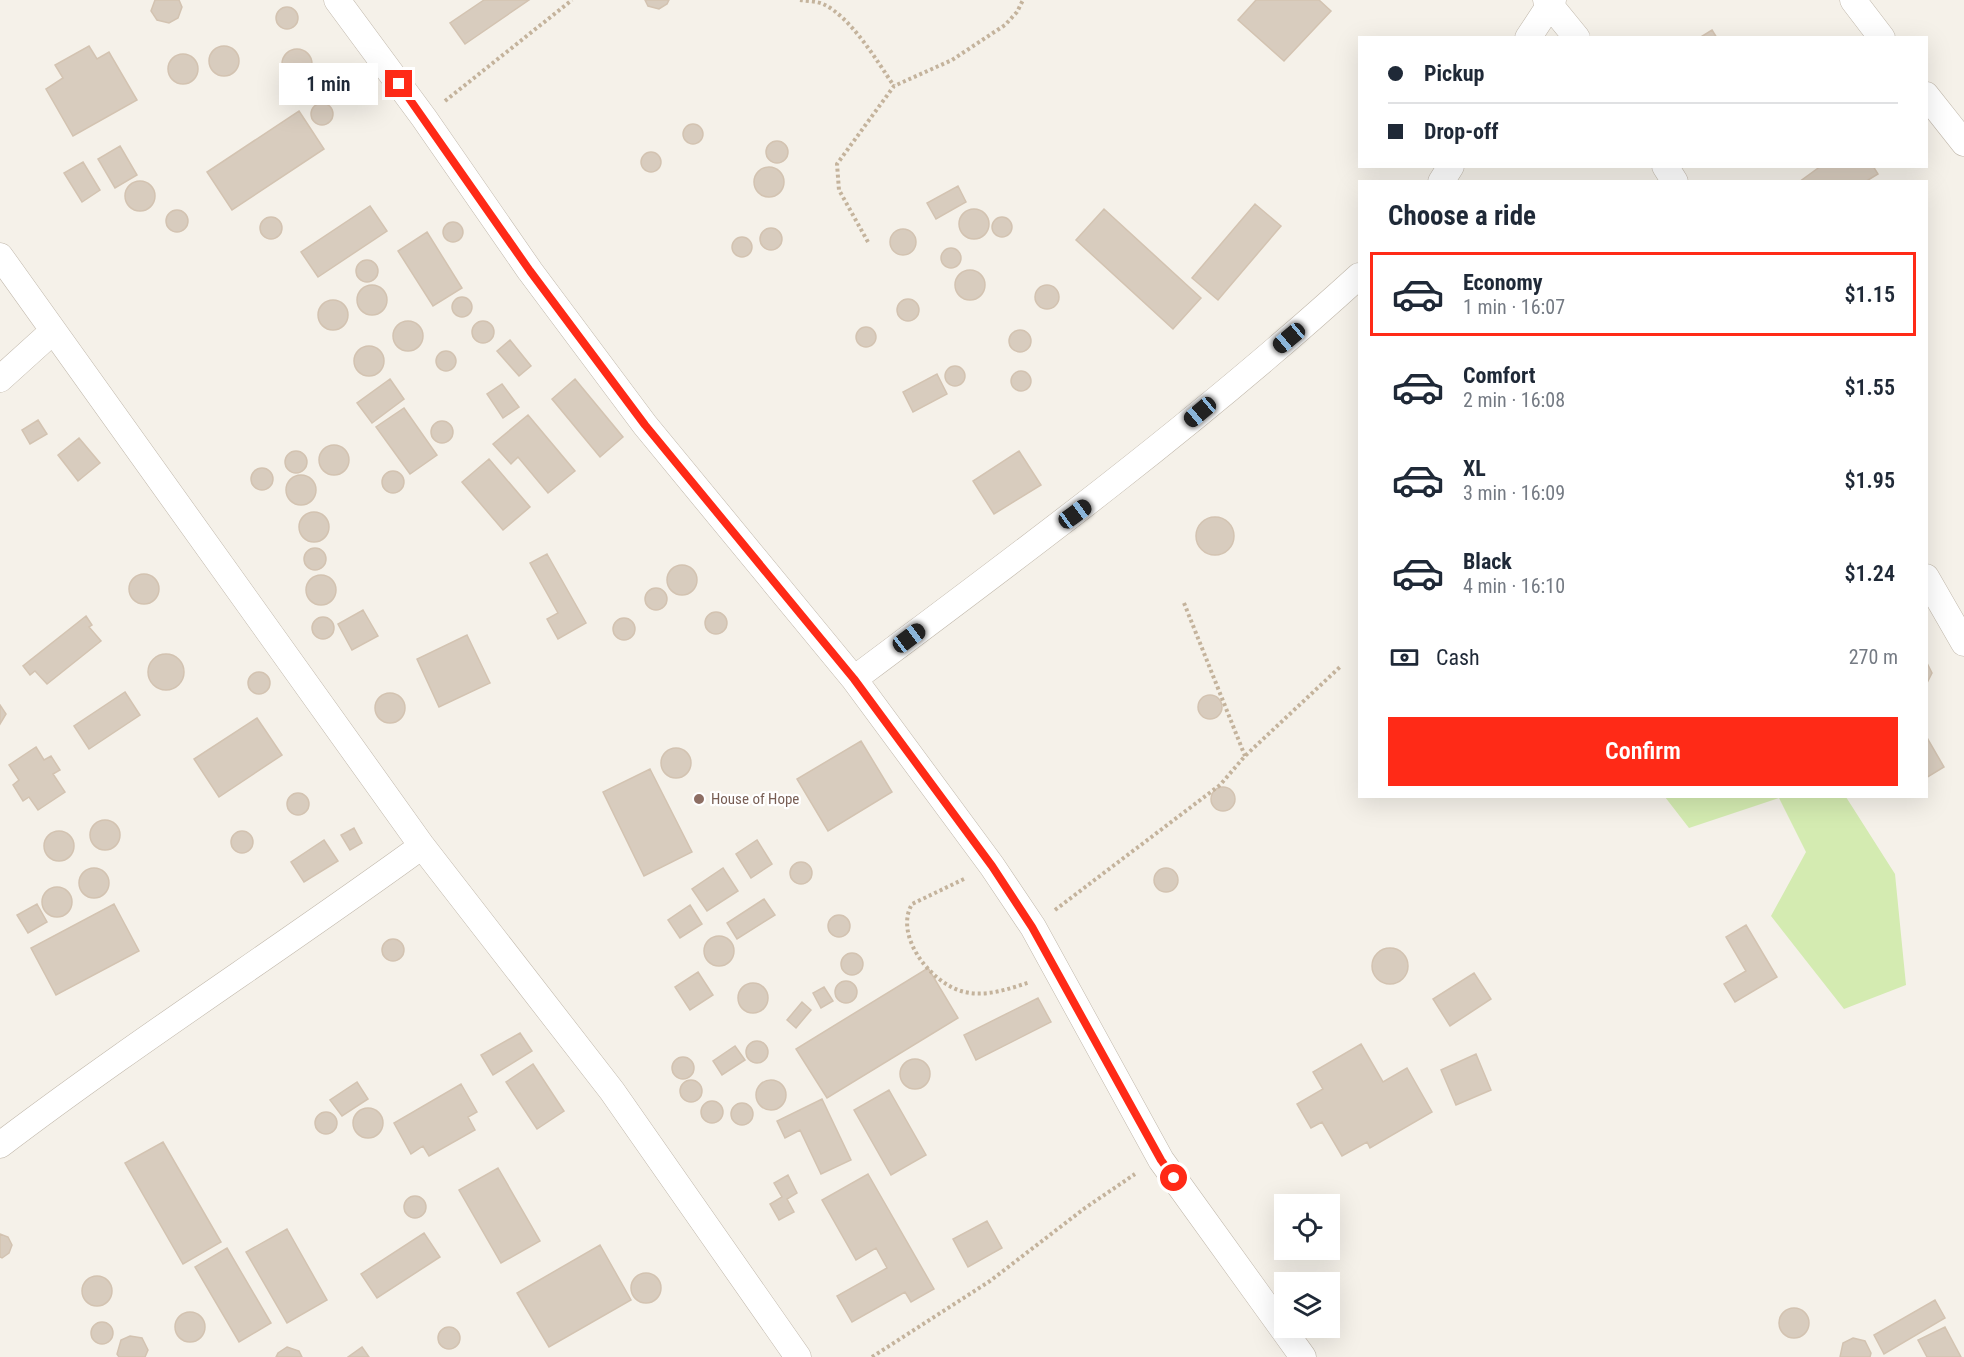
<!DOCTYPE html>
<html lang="en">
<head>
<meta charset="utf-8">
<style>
	body { margin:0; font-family:"Roboto Condensed",sans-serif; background:#f2f2f3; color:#1f2937; height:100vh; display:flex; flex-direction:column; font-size:22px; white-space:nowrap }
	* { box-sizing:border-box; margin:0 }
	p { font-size:20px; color:#747a83 }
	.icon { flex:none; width:33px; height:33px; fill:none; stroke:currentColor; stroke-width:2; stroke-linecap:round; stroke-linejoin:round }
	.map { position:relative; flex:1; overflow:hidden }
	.drawer { position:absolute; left:1358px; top:180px; width:570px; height:618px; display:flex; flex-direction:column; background:#fff; border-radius:0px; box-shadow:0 6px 24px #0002 }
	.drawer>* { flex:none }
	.guide { position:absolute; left:1358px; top:36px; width:570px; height:132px; border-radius:0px; box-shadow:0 6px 24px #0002; display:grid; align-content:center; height:132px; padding:0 30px; background:#fff }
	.fabs { position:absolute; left:1274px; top:1194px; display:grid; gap:12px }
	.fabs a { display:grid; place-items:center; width:66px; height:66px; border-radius:0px; background:#fff; box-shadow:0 6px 24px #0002; font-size:30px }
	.end { position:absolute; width:27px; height:27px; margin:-14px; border:8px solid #ff2a17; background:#fff; box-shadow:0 0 0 3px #fff }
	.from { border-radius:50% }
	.bubble { position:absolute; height:42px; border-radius:0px; background:#fff; box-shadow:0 6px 24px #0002; font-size:20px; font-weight:600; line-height:42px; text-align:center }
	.car { position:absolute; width:18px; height:36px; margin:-18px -9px; border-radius:8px; box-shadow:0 0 4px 2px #0007; background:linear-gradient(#222 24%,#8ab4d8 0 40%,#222 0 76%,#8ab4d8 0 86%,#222 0) }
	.guide b { display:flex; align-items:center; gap:21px; height:57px; font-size:22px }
	.guide b+b { border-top:2px solid #e0e1e3 }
	.guide i { width:15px; height:15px; background:#1f2937 }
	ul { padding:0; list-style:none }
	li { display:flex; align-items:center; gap:18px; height:84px; margin:0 12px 9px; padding:0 18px; border:3px solid transparent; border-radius:0px }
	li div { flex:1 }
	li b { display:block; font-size:22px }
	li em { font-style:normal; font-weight:600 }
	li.current { border-color:#ff2a17 }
	li>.icon { width:54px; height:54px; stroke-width:1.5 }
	h2 { padding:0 30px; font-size:27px; line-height:72px }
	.pay { display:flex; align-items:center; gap:15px; height:66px; padding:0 30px; font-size:22px }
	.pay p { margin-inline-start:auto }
	.action { display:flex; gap:12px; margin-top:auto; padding:12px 30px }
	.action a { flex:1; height:69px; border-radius:0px; background:#ff2a17; color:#fff; font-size:24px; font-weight:600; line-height:69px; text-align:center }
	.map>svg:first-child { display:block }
	.green { fill:#d4ebb1 }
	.building { fill:#d8ccbe; stroke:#d3c3b1; stroke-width:1.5 }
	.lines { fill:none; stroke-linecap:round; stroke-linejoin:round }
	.minor-casing { stroke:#c1b8ab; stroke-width:27 }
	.path { stroke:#c4b39c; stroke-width:4; stroke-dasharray:3 3; stroke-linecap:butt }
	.minor { stroke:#fff; stroke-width:26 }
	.route { stroke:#ff2a17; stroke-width:8 }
	.education-dot { fill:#8d6e63; stroke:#fff; stroke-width:2 }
	.labels { text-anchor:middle; stroke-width:4.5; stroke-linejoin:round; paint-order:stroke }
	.education-label { font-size:15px; fill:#785e54; stroke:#fff; text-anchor:start }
</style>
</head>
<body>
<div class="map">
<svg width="1964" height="1357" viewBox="0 0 1964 1357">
	<rect width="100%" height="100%" fill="#f5f1e9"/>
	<path class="green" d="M1665,797H1846L1895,874L1906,985L1844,1009L1771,916L1806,852L1779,798L1689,828Z"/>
	<path class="building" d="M155,0H179L182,7L178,18L169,23L157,20L151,11Z
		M484,0H529L465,44L450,23Z
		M645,0H669L667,4L659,9L648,6Z
		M1256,0H1319L1331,11L1284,61L1238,20Z
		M276 18a11 11 0 1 1 22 0a11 11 0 1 1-22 0Z
		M1712,30L1717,38H1699Z
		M89,46L97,59L109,52L137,100L73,136L46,89L63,78L55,65Z
		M209 61a15 15 0 1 1 30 0a15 15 0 1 1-30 0Z
		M282 64a15 15 0 1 1 30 0a15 15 0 1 1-30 0Z
		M168 69a15 15 0 1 1 30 0a15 15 0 1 1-30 0Z
		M309 89a11 11 0 1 1 22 0a11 11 0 1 1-22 0Z
		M311 114a11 11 0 1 1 22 0a11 11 0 1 1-22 0Z
		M299,111L324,149L232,210L207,172Z
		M683 134a10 10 0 1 1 20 0a10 10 0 1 1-20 0Z
		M766 152a11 11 0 1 1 22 0a11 11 0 1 1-22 0Z
		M120,146L137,175L115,188L98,159Z
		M641 162a10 10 0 1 1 20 0a10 10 0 1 1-20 0Z
		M83,162L100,190L82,202L64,173Z
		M1821,166H1873L1878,174L1865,182H1799Z
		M754 182a15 15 0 1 1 30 0a15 15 0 1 1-30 0Z
		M125 196a15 15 0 1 1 30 0a15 15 0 1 1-30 0Z
		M958,186L966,202L936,219L927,203Z
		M1255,204L1281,226L1218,300L1192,278Z
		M370,206L387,231L318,277L301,252Z
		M1104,209L1201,298L1173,329L1076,240Z
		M959 224a15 15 0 1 1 30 0a15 15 0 1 1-30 0Z
		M166 221a11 11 0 1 1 22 0a11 11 0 1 1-22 0Z
		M992 227a10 10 0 1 1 20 0a10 10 0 1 1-20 0Z
		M260 228a11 11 0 1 1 22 0a11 11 0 1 1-22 0Z
		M443 232a10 10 0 1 1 20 0a10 10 0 1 1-20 0Z
		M760 239a11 11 0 1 1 22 0a11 11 0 1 1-22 0Z
		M890 242a13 13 0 1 1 26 0a13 13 0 1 1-26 0Z
		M427,232L462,288L433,306L398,251Z
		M732 247a10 10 0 1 1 20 0a10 10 0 1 1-20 0Z
		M941 258a10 10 0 1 1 20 0a10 10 0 1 1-20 0Z
		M356 271a11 11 0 1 1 22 0a11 11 0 1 1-22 0Z
		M955 285a15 15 0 1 1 30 0a15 15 0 1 1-30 0Z
		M1035 297a12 12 0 1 1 24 0a12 12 0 1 1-24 0Z
		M357 300a15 15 0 1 1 30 0a15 15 0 1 1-30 0Z
		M452 307a10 10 0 1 1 20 0a10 10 0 1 1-20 0Z
		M897 310a11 11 0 1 1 22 0a11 11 0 1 1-22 0Z
		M318 315a15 15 0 1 1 30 0a15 15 0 1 1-30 0Z
		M472 332a11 11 0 1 1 22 0a11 11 0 1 1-22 0Z
		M393 336a15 15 0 1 1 30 0a15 15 0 1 1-30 0Z
		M856 337a10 10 0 1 1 20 0a10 10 0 1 1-20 0Z
		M1009 341a11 11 0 1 1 22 0a11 11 0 1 1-22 0Z
		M510,340L531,366L519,376L497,351Z
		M354 361a15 15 0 1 1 30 0a15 15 0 1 1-30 0Z
		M436 361a10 10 0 1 1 20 0a10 10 0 1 1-20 0Z
		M945 376a10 10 0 1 1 20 0a10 10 0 1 1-20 0Z
		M1011 381a10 10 0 1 1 20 0a10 10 0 1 1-20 0Z
		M937,374L947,394L913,412L903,392Z
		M390,379L404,399L372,423L357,403Z
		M575,379L623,437L600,457L552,399Z
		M502,384L519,407L503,418L487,394Z
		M404,408L437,455L410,474L376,427Z
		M528,415L575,471L548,493L518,457L511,464L493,444Z
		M38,420L47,434L30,444L22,430Z
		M431 432a11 11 0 1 1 22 0a11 11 0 1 1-22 0Z
		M79,438L100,463L78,481L58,455Z
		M319 460a15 15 0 1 1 30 0a15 15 0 1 1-30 0Z
		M285 462a11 11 0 1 1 22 0a11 11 0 1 1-22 0Z
		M1019,451L1041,485L994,514L973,481Z
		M489,459L530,507L503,530L462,482Z
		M251 479a11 11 0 1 1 22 0a11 11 0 1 1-22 0Z
		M382 482a11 11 0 1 1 22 0a11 11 0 1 1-22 0Z
		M286 490a15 15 0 1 1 30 0a15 15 0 1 1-30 0Z
		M299 527a15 15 0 1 1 30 0a15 15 0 1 1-30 0Z
		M1196 536a19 19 0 1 1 38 0a19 19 0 1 1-38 0Z
		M304 559a11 11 0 1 1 22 0a11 11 0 1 1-22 0Z
		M547,554L586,623L558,639L547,619L558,613L530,563Z
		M667 580a15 15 0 1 1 30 0a15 15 0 1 1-30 0Z
		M129 589a15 15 0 1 1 30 0a15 15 0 1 1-30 0Z
		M306 590a15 15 0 1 1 30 0a15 15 0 1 1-30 0Z
		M645 599a11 11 0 1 1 22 0a11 11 0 1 1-22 0Z
		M363,610L378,636L352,650L338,624Z
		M705 623a11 11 0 1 1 22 0a11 11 0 1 1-22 0Z
		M86,616L92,625L89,627L101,641L47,684L35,671L30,675L23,666Z
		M312 628a11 11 0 1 1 22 0a11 11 0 1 1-22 0Z
		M613 629a11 11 0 1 1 22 0a11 11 0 1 1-22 0Z
		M467,635L490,683L439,707L417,659Z
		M148 672a18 18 0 1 1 36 0a18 18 0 1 1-36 0Z
		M1926,661L1932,673L1926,685Z
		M248 683a11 11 0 1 1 22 0a11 11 0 1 1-22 0Z
		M125,692L140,715L89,749L74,726Z
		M375 708a15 15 0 1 1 30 0a15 15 0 1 1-30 0Z
		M1198 707a12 12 0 1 1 24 0a12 12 0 1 1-24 0Z
		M0,705L6,714L0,724Z
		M257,718L282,755L219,797L194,759Z
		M1926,736L1944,767L1926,778Z
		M861,741L892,792L828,831L797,779Z
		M36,747L44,760L51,756L60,770L53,774L65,792L38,810L29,797L23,801L13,785L19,780L9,765Z
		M661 763a15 15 0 1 1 30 0a15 15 0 1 1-30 0Z
		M650,769L692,852L644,876L603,792Z
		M1211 799a12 12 0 1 1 24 0a12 12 0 1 1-24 0Z
		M287 804a11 11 0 1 1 22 0a11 11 0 1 1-22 0Z
		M90 835a15 15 0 1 1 30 0a15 15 0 1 1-30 0Z
		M354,828L362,843L350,850L341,835Z
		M231 842a11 11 0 1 1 22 0a11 11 0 1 1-22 0Z
		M44 846a15 15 0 1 1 30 0a15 15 0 1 1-30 0Z
		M324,840L338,861L304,882L291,862Z
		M757,840L772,864L751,878L736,854Z
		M790 873a11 11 0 1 1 22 0a11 11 0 1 1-22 0Z
		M723,868L738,891L707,911L692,889Z
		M79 883a15 15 0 1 1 30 0a15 15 0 1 1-30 0Z
		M1154 880a12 12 0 1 1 24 0a12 12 0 1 1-24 0Z
		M42 902a15 15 0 1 1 30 0a15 15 0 1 1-30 0Z
		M764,899L775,915L737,939L727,923Z
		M37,904L47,922L28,933L17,915Z
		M114,904L139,951L56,995L31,948Z
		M690,905L702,924L680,938L668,920Z
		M828 926a11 11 0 1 1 22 0a11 11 0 1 1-22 0Z
		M1746,925L1777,977L1735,1002L1724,984L1746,971L1726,937Z
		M704 951a15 15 0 1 1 30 0a15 15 0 1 1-30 0Z
		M382 950a11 11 0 1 1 22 0a11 11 0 1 1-22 0Z
		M1372 966a18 18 0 1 1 36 0a18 18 0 1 1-36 0Z
		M841 964a11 11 0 1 1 22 0a11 11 0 1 1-22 0Z
		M928,968L958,1018L827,1098L796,1049Z
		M698,972L713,995L690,1010L675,987Z
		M1474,973L1491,999L1450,1026L1433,999Z
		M835 992a11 11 0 1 1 22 0a11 11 0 1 1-22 0Z
		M738 998a15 15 0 1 1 30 0a15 15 0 1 1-30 0Z
		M824,987L833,1001L821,1008L813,993Z
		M1038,998L1051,1022L976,1060L964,1035Z
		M802,1002L811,1010L796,1028L787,1020Z
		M520,1033L532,1051L493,1075L481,1055Z
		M746 1052a11 11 0 1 1 22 0a11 11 0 1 1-22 0Z
		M1361,1044L1383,1082L1407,1068L1432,1112L1370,1148L1367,1142L1342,1156L1322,1122L1311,1128L1297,1104L1323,1089L1313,1072Z
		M735,1046L745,1060L722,1075L713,1061Z
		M1476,1054L1491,1090L1456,1105L1441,1070Z
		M672 1068a11 11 0 1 1 22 0a11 11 0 1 1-22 0Z
		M900 1074a15 15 0 1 1 30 0a15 15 0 1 1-30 0Z
		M533,1064L564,1111L537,1129L506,1082Z
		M680 1091a11 11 0 1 1 22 0a11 11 0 1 1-22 0Z
		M756 1095a15 15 0 1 1 30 0a15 15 0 1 1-30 0Z
		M357,1082L368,1099L342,1116L330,1100Z
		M461,1084L477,1112L468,1117L475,1130L429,1156L423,1146L411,1154L394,1123Z
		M889,1090L926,1155L891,1175L854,1110Z
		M822,1099L851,1160L821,1174L800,1130L785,1138L777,1121Z
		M701 1112a11 11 0 1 1 22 0a11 11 0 1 1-22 0Z
		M731 1114a11 11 0 1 1 22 0a11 11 0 1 1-22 0Z
		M353 1123a15 15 0 1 1 30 0a15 15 0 1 1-30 0Z
		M315 1123a11 11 0 1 1 22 0a11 11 0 1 1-22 0Z
		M163,1142L221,1242L183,1264L125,1163Z
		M498,1168L540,1241L501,1263L459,1190Z
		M868,1174L934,1289L911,1302L905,1292L852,1322L837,1296L887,1268L876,1248L856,1260L822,1200Z
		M788,1175L797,1193L787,1199L794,1212L779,1220L770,1204L782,1197L774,1183Z
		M404 1207a11 11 0 1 1 22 0a11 11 0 1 1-22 0Z
		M987,1221L1002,1248L968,1267L953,1239Z
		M287,1229L327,1300L287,1323L246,1252Z
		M424,1233L440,1257L377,1298L361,1274Z
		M0,1234L8,1237L12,1245L9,1253L2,1258L0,1257Z
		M600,1245L631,1300L549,1347L517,1293Z
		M227,1248L271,1323L239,1342L195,1267Z
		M631 1288a15 15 0 1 1 30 0a15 15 0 1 1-30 0Z
		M82 1291a15 15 0 1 1 30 0a15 15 0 1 1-30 0Z
		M1935,1300L1945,1318L1884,1354L1874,1335Z
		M1779 1323a15 15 0 1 1 30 0a15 15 0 1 1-30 0Z
		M175 1327a15 15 0 1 1 30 0a15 15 0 1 1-30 0Z
		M91 1333a11 11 0 1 1 22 0a11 11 0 1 1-22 0Z
		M438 1338a11 11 0 1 1 22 0a11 11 0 1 1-22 0Z
		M1945,1327L1961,1357H1927L1918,1340Z
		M130,1336L142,1338L148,1350L145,1357H119L117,1354L121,1340Z
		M1853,1338L1865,1341L1871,1353L1870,1357H1840L1843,1343Z
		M287,1347L299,1351L302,1357H276L278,1353Z
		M362,1347L369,1357H348Z"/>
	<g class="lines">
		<defs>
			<path id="minor" d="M337,0L424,118L530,271L645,425L854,679L992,866L1033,927L1161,1160L1303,1357
				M1546,0L1577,38
				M1853,0L1882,38
				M1528,38L1553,0
				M1926,95L1964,143
				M1665,166L1675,182
				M1441,182L1451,166
				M0,256L422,846C282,948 137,1041 0,1145
				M0,379L52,332
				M1926,577L1964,643
				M854,679C1027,550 1200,421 1359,276
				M422,846L612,1091L798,1357"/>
		</defs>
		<use href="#minor" class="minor-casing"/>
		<path class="path" d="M800,0C807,1 816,1 823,4C851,17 877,61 894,86
			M445,101L572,0
			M868,242L839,190L837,164L894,86L952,60L1005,25L1017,12L1023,0
			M1184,603L1245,756
			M964,879L912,904C894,935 929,981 961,991C984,998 1009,989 1030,982
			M1055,910L1220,785L1245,756L1341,666
			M872,1357L990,1281L1085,1208L1135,1174"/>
		<use href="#minor" class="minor"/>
	</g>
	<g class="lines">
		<path class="route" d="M399,84L530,271L645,425L854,679L992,866L1032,927L1161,1160L1174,1178"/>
	</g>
	<circle class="education-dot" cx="699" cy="799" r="6"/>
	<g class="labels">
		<g class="education-label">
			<text x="711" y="804">House of Hope</text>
		</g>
	</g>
</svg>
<div class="fabs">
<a><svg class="icon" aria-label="locate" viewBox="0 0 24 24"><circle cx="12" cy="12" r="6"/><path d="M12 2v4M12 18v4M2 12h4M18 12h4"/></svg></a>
<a><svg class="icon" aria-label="layers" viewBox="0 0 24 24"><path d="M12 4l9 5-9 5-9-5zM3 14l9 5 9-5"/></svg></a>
</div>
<i class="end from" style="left:1174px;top:1178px"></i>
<i class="end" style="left:399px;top:84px"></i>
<div class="bubble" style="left:279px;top:63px;width:99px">1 min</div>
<i class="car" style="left:1289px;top:338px;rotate:230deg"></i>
<i class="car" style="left:1200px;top:412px;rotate:230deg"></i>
<i class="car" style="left:1075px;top:514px;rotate:54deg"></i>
<i class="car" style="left:909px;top:638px;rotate:53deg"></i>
<div class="guide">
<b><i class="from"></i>Pickup</b>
<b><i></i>Drop-off</b>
</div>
<section class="drawer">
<h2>Choose a ride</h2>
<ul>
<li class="current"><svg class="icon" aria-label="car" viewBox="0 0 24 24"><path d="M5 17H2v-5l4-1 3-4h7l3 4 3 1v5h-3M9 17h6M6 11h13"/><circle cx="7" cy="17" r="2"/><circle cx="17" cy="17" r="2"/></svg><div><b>Economy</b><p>1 min · 16:07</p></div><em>$1.15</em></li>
<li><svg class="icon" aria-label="car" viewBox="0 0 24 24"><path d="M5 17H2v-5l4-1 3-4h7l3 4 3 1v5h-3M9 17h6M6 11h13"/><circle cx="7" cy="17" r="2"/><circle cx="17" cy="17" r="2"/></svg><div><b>Comfort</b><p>2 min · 16:08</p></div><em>$1.55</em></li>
<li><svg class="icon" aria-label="car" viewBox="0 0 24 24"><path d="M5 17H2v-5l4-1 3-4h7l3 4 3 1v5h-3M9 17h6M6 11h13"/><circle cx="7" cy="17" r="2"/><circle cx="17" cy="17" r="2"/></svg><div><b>XL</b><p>3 min · 16:09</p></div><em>$1.95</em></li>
<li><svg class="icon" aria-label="car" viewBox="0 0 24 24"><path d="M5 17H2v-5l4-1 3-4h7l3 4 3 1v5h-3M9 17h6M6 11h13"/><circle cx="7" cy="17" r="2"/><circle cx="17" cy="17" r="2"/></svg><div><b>Black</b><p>4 min · 16:10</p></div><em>$1.24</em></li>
</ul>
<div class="pay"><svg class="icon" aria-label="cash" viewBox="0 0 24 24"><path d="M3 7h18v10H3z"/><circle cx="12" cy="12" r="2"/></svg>Cash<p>270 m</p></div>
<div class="action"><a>Confirm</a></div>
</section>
</div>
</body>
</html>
